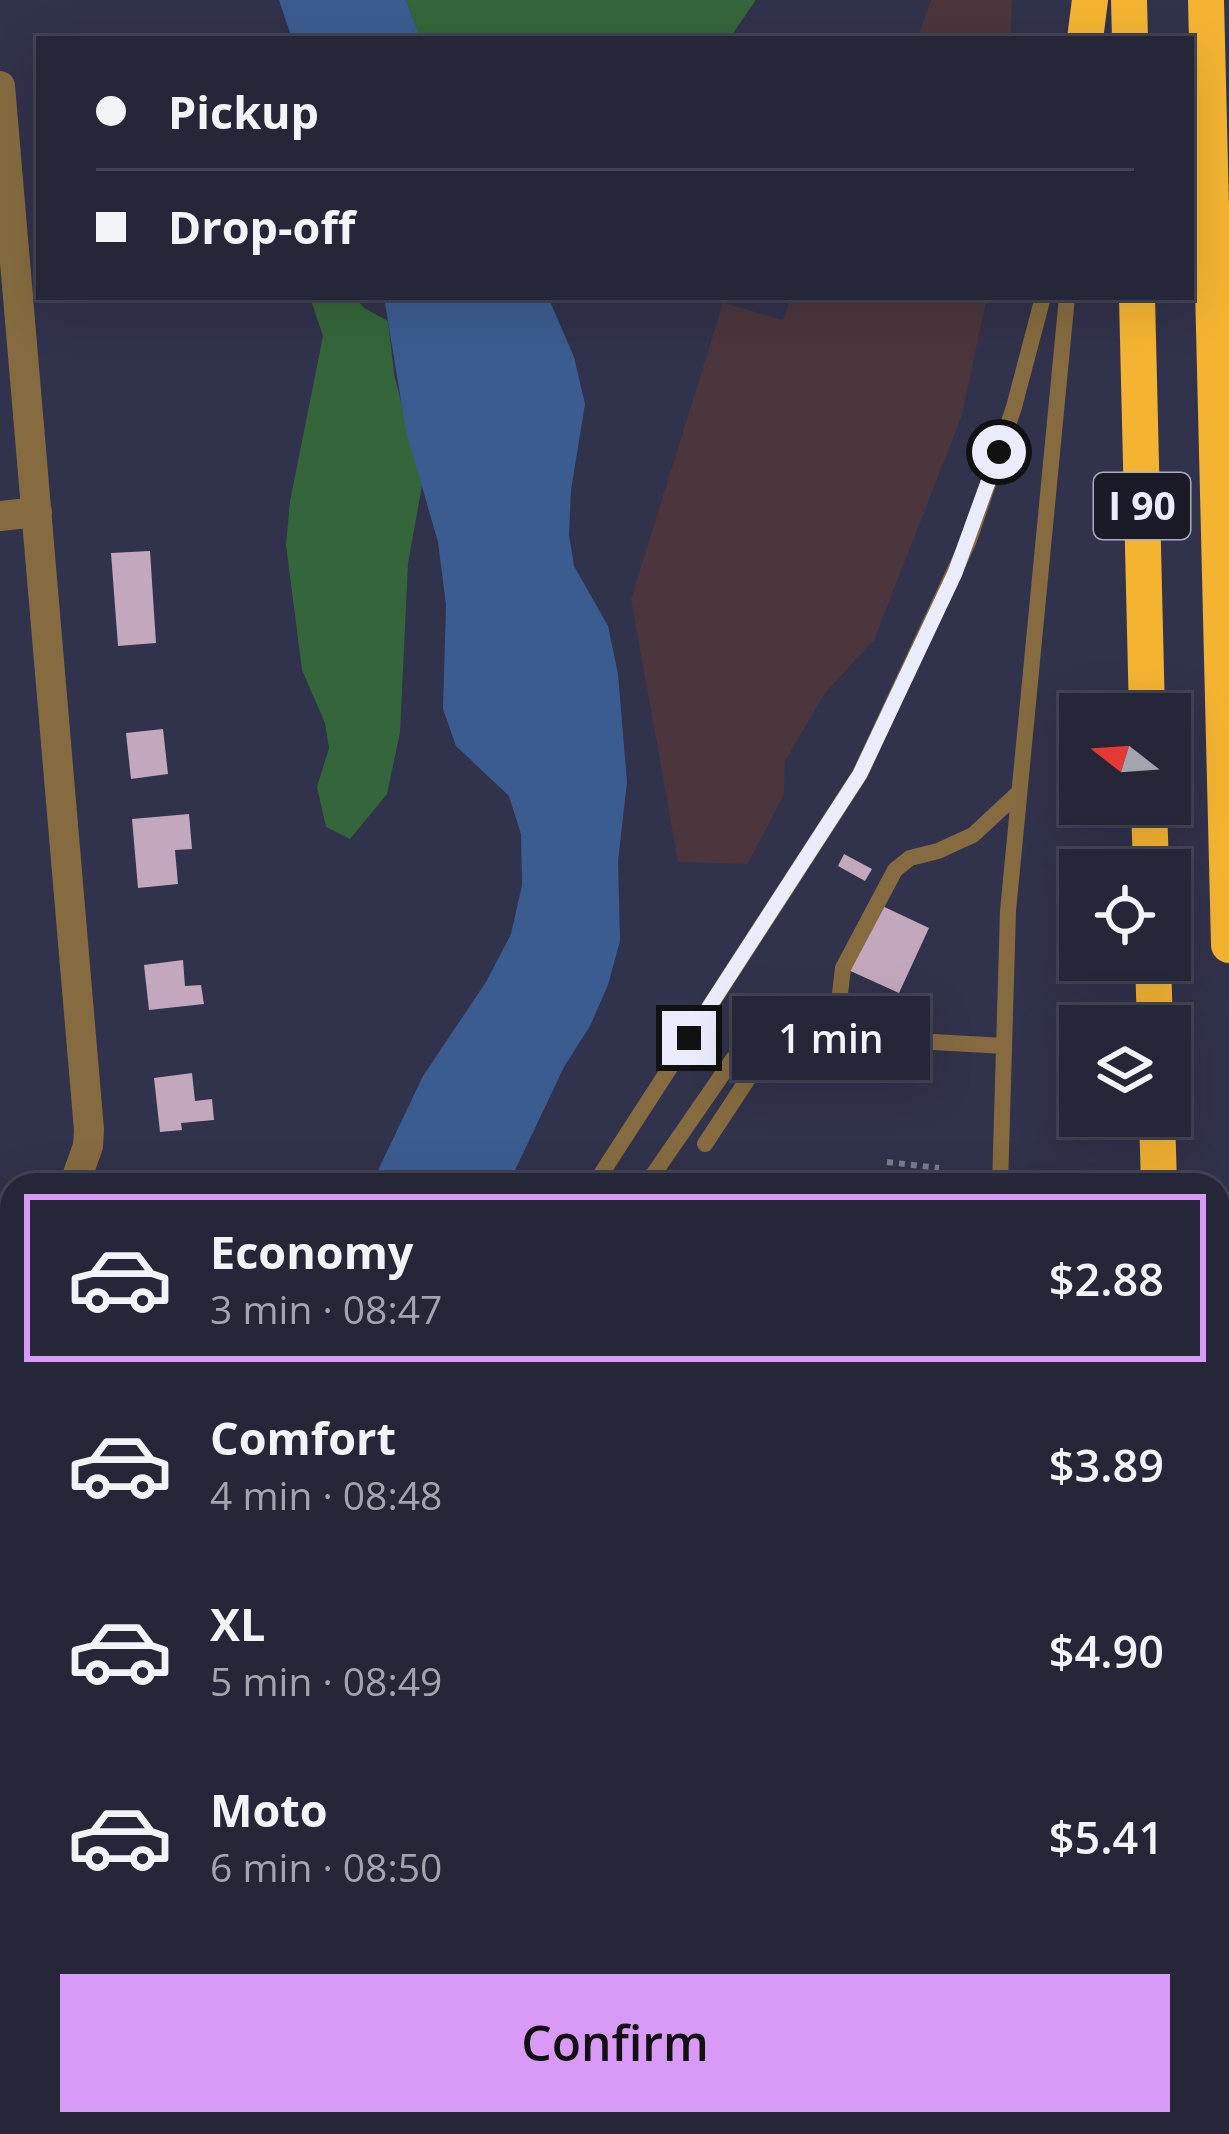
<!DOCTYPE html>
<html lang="en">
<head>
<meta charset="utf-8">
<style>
	body { margin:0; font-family:"Open Sans",sans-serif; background:#313243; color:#f1f3f6; height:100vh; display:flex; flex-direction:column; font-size:45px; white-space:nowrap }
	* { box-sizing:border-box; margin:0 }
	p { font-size:39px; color:#a3a5ae }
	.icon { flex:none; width:66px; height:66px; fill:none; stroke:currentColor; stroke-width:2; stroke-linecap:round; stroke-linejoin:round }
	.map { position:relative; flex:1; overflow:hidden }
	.details { position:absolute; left:0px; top:1173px; width:1230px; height:963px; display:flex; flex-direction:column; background:#252638; border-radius:36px 36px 0 0; box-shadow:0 12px 48px #0002,0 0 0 3px #424353 }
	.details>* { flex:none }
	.top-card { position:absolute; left:36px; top:36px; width:1158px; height:264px; border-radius:0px; box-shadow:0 12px 48px #0002,0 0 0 3px #424353; display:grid; align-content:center; height:264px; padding:0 60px; background:#252638 }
	.needle { width:78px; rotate:287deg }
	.fabs { position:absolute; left:1059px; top:693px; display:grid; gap:24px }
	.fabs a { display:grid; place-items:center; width:132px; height:132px; border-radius:0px; background:#252638; box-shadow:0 12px 48px #0002,0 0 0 3px #424353; font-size:60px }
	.end { position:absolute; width:54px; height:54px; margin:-27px; border:15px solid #eaecfc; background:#111; box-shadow:0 0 0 6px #111 }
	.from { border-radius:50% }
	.bubble { position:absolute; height:84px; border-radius:0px; background:#252638; box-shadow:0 12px 48px #0002,0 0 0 3px #424353; font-size:39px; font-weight:600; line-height:84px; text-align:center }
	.top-card b { display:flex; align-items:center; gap:42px; height:114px; font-size:45px }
	.top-card b+b { border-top:3px solid #424353 }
	.top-card i { width:30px; height:30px; background:#f1f3f6 }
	ul { padding:21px 0 0; list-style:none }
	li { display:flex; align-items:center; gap:36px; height:168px; margin:0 24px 18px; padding:0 36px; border:6px solid transparent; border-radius:0px }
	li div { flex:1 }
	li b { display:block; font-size:45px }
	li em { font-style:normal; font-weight:600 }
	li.active { border-color:#d99af7 }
	li>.icon { width:108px; height:108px; stroke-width:1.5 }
	.action { display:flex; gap:24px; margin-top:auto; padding:24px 60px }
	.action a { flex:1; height:138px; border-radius:0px; background:#d99af7; color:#111; font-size:48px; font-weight:600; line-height:138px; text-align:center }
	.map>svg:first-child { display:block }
	.industrial { fill:#4a363c }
	.green { fill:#35653a }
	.water { fill:#3b5c90 }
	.building { fill:#c2a7bd }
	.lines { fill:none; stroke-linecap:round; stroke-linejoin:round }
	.path { stroke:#787a8f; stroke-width:6; stroke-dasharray:6 6; stroke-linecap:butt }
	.service { stroke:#856b3f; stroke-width:16 }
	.minor { stroke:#856b3f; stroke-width:30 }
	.motorway { stroke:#f4b432; stroke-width:36 }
	.route { stroke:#eaecfc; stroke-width:15 }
	.labels { text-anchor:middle; stroke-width:12; stroke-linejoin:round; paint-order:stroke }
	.shield { fill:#1a1b26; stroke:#acadbc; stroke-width:3 }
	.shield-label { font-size:39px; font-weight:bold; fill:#eaecfc }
</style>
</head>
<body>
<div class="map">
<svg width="1229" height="2134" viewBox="0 0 1229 2134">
	<rect width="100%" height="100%" fill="#31324b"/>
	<path class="industrial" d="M931,0H1012L1011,39H917Z
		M791,297H987L961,418L874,640L825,693L785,761L784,794L748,864L678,862L631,599L723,303L783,320Z"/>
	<path class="green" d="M406,0H756L729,39H421Z
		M310,297H355L364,308L388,321L394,374L422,485L408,564L400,732L387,794L350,839L326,827L317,787L329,748L325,723L302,670L286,545L290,501L323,336Z"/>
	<path class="water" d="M279,0H406L421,39H292Z
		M384,297H548L574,357L585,404L571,490L569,535L574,566L608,626L618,674L627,782L618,861L620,941L608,985L590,1026L564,1067L508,1185H371L423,1076L486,982L511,934L522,885L521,834L509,796L456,746L443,709L446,605L438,542L406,431Z
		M12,1529V2023L0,2005V1535Z"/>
	<path class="building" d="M150,551L156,643L118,646L111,553Z
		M163,729L168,774L131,779L126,733Z
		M189,814L192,849L175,850L178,884L138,888L132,819Z
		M844,854L872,869L865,881L838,866Z
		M876,903L929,928L899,993L846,969Z
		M183,960L185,986L201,985L204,1004L149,1010L144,965Z
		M192,1073L195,1101L212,1099L214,1120L181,1123L182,1130L160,1132L154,1078Z
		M12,1277V1340L1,1341L0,1278Z"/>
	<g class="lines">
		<path class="path" d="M868,1013L871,993
			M887,1162L939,1168"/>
		<path class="service" d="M835,1036L843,968L895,870L910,858L938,851L973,835L1017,794
			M705,1144L769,1047L810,1035L1004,1046
			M594,1185L860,774L969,540L1014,407L1043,297
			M646,1185L733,1059L768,1048
			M1000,1185L1008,911L1067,297
			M505,2124L509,2134
			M656,2124L673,2134
			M862,2124L869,2134
			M996,2124L1003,2134
			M1027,2124L1028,2134
			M949,2134L962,2124"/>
		<path class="minor" d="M0,86L89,1130L88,1146L74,1185
			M0,516L37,512
			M0,1209L12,1208"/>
		<path class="motorway" d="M1129,0L1130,39
			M1206,0L1229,945
			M1085,39L1090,0
			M1137,297L1147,714
			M1149,804L1151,870
			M1153,960L1155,1026
			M1157,1116L1159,1185
			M1182,2124L1183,2134"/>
	</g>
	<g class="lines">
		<path class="route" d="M689,1038L860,774L955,573L999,452"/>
	</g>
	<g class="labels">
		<rect class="shield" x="1094" y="473" width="96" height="66" rx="9"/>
		<g class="shield-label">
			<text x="1142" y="520">I 90</text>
		</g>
	</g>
</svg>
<div class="fabs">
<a><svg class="needle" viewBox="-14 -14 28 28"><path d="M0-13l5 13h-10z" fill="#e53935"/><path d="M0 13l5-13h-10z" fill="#a3a5ae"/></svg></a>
<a><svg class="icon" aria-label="locate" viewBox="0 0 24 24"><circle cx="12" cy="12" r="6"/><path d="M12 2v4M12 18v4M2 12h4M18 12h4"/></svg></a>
<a><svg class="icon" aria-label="layers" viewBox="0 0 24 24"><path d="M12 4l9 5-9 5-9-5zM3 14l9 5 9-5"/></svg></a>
</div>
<i class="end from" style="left:999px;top:452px"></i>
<i class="end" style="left:689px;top:1038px"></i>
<div class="bubble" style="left:732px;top:996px;width:198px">1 min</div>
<div class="top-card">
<b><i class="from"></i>Pickup</b>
<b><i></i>Drop-off</b>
</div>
<section class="details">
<ul>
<li class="active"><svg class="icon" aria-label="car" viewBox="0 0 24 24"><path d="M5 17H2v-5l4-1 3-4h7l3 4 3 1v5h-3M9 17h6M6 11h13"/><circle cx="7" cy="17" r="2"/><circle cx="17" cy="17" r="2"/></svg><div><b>Economy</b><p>3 min · 08:47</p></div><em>$2.88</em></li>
<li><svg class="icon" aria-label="car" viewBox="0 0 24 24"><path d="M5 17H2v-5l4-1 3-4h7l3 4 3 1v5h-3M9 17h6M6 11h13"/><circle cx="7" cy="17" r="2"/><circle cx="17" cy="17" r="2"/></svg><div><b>Comfort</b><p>4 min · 08:48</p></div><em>$3.89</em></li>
<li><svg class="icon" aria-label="car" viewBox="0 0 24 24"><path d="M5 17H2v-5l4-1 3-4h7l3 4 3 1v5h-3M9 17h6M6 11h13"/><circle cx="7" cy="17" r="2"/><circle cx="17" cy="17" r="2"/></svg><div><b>XL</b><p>5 min · 08:49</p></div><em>$4.90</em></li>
<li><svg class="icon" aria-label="car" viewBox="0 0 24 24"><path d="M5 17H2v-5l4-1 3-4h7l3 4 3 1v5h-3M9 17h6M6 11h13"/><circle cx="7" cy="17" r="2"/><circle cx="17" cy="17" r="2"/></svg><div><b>Moto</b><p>6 min · 08:50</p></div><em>$5.41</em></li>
</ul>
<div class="action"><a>Confirm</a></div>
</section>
</div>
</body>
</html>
